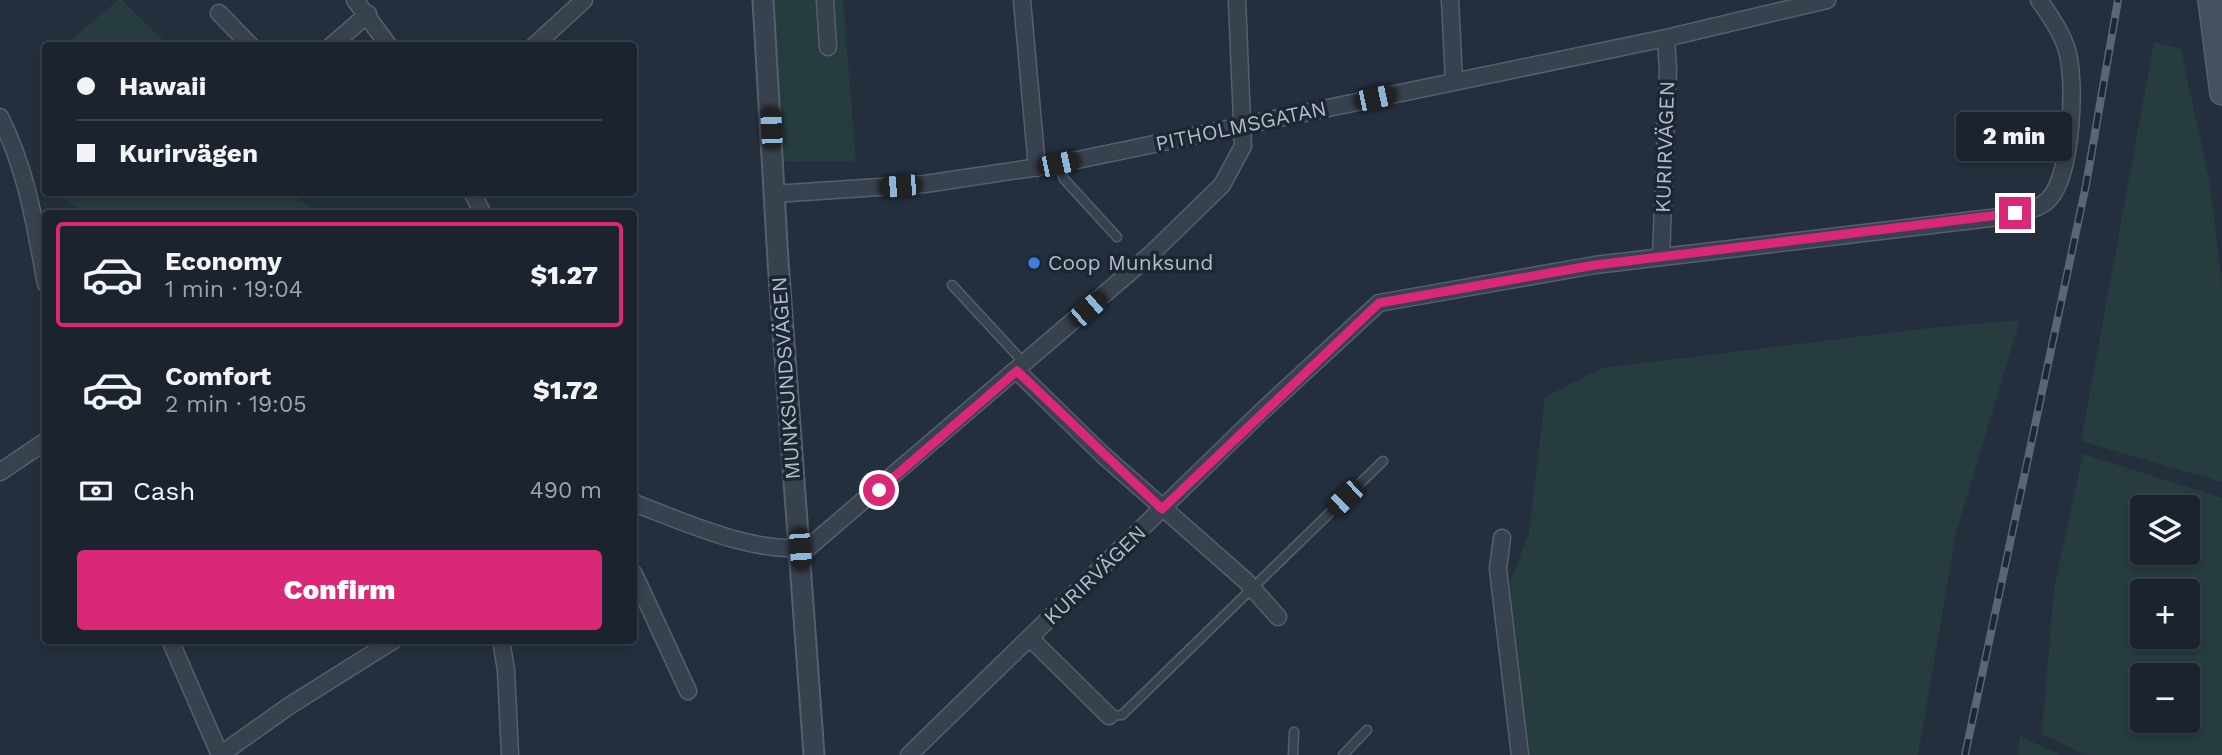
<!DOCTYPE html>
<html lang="en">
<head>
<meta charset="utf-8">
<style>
	body { margin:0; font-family:"Work Sans",sans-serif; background:#282f3a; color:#f1f3f6; height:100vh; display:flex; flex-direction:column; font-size:26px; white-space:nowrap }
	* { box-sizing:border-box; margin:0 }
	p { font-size:23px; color:#a0a4aa }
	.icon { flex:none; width:38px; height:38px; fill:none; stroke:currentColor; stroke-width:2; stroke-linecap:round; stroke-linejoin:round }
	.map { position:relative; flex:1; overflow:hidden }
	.sheet { position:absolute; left:42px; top:210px; width:595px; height:434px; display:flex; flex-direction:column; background:#1b232e; border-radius:7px; box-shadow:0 4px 10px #0003,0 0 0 2px #39404a }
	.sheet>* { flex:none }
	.top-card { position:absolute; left:42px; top:42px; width:595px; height:154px; border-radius:7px; box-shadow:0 4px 10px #0003,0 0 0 2px #39404a; display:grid; align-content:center; height:154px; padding:0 35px; background:#1b232e }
	.buttons { position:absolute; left:2130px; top:495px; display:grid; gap:14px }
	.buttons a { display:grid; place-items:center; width:70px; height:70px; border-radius:7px; background:#1b232e; box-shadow:0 4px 10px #0003,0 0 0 2px #39404a; font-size:35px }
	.end { position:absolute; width:32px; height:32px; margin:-16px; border:9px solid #db2777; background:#fff; box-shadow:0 0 0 4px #fff }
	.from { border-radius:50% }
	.bubble { position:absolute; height:49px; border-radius:7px; background:#1b232e; box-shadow:0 4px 10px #0003,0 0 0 2px #39404a; font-size:23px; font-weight:800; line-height:49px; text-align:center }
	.car { position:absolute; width:21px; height:42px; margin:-21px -10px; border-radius:9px; box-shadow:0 0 5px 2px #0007; background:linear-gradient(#222 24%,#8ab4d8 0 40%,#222 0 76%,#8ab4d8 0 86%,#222 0) }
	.top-card b { display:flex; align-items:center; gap:24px; height:66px; font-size:26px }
	.top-card b+b { border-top:2px solid #39404a }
	.top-card i { width:18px; height:18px; background:#f1f3f6 }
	ul { padding:12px 0 0; list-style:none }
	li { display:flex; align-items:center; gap:21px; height:105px; margin:0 14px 10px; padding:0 21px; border:4px solid transparent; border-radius:7px }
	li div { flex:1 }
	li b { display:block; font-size:26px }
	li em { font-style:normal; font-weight:800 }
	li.current { border-color:#db2777 }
	li>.icon { width:63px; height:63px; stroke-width:1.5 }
	.pay { display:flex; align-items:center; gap:18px; height:77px; padding:0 35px; font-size:26px }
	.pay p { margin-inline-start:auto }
	.button { display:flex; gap:14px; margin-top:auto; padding:14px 35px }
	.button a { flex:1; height:80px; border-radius:7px; background:#db2777; color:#fff; font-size:28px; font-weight:800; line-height:80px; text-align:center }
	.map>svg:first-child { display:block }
	.green { fill:#263c3f; fill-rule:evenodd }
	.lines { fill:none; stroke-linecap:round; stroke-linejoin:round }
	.service-casing { stroke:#565f6c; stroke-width:11 }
	.minor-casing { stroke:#565f6c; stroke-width:19 }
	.tertiary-casing { stroke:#565f6c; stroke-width:23 }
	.secondary-casing { stroke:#565f6c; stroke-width:26 }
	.service { stroke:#38414e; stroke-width:8 }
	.minor { stroke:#38414e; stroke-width:16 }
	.tertiary { stroke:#38414e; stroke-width:19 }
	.secondary { stroke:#465061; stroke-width:23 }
	.rail-casing { stroke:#5a6575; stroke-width:8 }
	.rail { stroke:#1d2633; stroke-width:5; stroke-dasharray:16; stroke-linecap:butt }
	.route { stroke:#db2777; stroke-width:9 }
	.shop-dot { fill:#3f7fe0; stroke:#1d2633; stroke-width:2.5 }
	.labels { text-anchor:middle; stroke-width:7; stroke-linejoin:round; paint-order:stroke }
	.street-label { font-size:21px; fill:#b4bcc9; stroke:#1d2633 }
	.poi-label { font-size:21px; fill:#b4bcc9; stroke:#1d2633; text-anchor:start }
</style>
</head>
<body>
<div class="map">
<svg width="2222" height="755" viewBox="0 0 2222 755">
	<rect width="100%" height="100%" fill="#242f3e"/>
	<path class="green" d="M118,0H122L168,45H65Z
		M757,0H843L856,161L772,162Z
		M2154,42L2181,49L2210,184L2222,287V482L2081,441Z
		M59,193H291L319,213H81Z
		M2020,320L1956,533L1918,755H1520L1510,582L1529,533L1545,397L1602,368L1929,328Z
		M2083,454L2222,498V755H2085L2042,734L2054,588ZM2142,508H2188V553H2142ZM2142,592H2188V637H2142ZM2142,676H2188V721H2142Z
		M2020,736L2060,755H2018Z"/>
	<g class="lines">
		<defs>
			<path id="service" d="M1058,164L1064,179L1117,237
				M952,285L1025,364
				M1109,716L1122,715L1383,461
				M1293,755L1294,732
				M1343,755L1367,730"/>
			<path id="minor" d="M355,0L389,46
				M825,0L828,47
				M1022,0L1037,168
				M1450,0L1454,81
				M219,13L251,46
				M331,46L368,14
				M534,46L584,0
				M0,117C27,171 35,225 46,284
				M472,192L483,214
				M774,194L925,184L1058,164L1666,38L1827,0
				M1661,257L1668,70L1666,38
				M1017,371L1103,455L1246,581L1278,617
				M0,472L46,441
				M634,503C684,522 756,555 809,547L1150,255L1222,185L1243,146L1237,0
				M1502,538L1498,569L1520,755
				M634,574L688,691
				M1030,638L1109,716
				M170,640L220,755L289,706L394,640
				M501,640L506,670L510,755
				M909,755L1260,413L1379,303L1595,265L1999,217C2013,214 2038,211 2049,199C2072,175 2077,78 2066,47C2060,30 2050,15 2039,0"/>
			<path id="tertiary" d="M763,0L778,261L814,755"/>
			<path id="secondary" d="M2210,0L2222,93"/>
		</defs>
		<use href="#service" class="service-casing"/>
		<use href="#minor" class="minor-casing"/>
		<use href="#tertiary" class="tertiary-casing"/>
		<use href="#secondary" class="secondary-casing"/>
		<use href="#service" class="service"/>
		<use href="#minor" class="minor"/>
		<use href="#tertiary" class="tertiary"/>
		<use href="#secondary" class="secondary"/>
		<defs>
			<path id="rail" d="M1965,755L2086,185L2118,0"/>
		</defs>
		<use href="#rail" class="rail-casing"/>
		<use href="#rail" class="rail"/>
	</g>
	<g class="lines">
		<path class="route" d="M879,490L1017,371L1162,509L1379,303L1595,265L2015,213"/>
	</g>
	<circle class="shop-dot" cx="1034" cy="263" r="7"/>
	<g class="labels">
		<g class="street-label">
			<text transform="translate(1241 126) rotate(-12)" y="7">PITHOLMSGATAN</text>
			<text transform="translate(1665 147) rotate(-88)" y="7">KURIRVÄGEN</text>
			<text transform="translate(786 378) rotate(-94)" y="7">MUNKSUNDSVÄGEN</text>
			<text transform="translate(1095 575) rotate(-44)" y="7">KURIRVÄGEN</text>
		</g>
		<g class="poi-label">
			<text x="1048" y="270">Coop Munksund</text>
		</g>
	</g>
</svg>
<div class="buttons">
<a><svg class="icon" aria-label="layers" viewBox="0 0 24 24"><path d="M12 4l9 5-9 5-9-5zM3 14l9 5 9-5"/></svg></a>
<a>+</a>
<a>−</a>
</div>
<i class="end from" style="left:879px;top:490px"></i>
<i class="end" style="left:2015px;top:213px"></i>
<div class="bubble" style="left:1956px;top:112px;width:116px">2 min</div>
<i class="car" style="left:1375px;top:98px;rotate:78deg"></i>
<i class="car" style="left:771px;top:128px;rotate:357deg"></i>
<i class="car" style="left:1058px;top:164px;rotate:78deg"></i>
<i class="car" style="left:900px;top:186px;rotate:265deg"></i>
<i class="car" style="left:1088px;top:309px;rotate:49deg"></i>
<i class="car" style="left:1345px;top:498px;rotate:226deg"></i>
<i class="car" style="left:800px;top:549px;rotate:176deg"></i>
<div class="top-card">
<b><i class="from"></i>Hawaii</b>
<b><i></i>Kurirvägen</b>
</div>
<section class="sheet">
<ul>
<li class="current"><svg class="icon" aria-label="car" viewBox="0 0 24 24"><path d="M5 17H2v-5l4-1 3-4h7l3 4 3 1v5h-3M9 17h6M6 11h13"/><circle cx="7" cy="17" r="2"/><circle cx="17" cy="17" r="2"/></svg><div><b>Economy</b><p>1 min · 19:04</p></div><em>$1.27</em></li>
<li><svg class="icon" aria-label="car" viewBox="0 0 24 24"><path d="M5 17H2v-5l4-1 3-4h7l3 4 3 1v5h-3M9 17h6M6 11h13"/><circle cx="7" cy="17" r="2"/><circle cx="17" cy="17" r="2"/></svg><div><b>Comfort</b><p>2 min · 19:05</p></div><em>$1.72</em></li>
</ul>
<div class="pay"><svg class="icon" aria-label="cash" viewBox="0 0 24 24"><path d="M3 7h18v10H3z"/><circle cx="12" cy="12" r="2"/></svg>Cash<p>490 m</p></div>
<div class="button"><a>Confirm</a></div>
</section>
</div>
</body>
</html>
